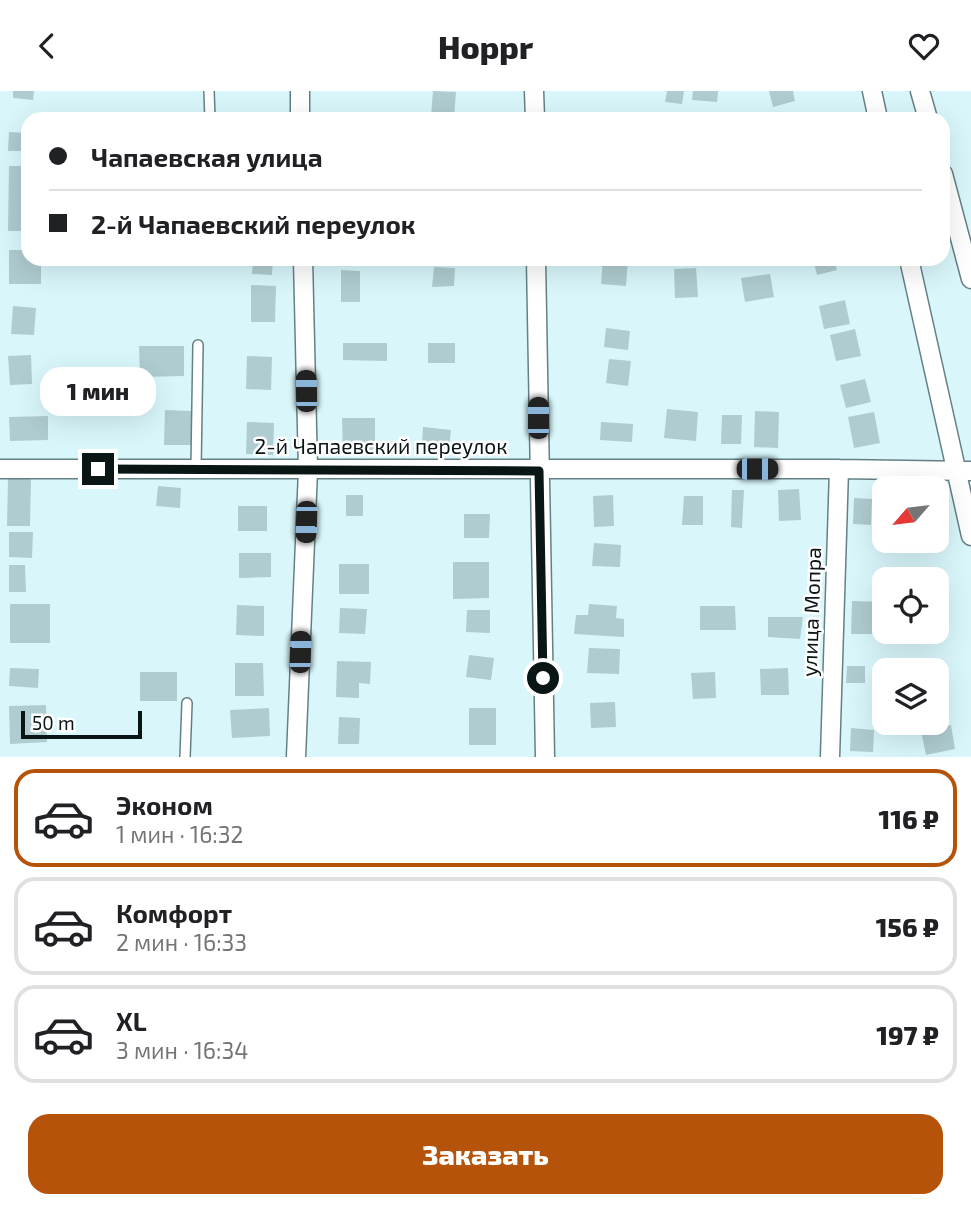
<!DOCTYPE html>
<html lang="ru">
<head>
<meta charset="utf-8">
<style>
	body { margin:0; font-family:"Exo 2",sans-serif; background:#f2f2f2; color:#202124; height:100vh; display:flex; flex-direction:column; font-size:26px; white-space:nowrap }
	* { box-sizing:border-box; margin:0 }
	p { font-size:23px; color:#757577 }
	.icon { flex:none; width:38px; height:38px; fill:none; stroke:currentColor; stroke-width:2; stroke-linecap:round; stroke-linejoin:round }
	.map { position:relative; height:666px; overflow:hidden }
	.details { display:flex; flex-direction:column; background:#fff; flex:1 }
	.details>* { flex:none }
	.banner { position:absolute; left:21px; top:21px; width:929px; height:154px; border-radius:21px; box-shadow:0 7px 28px #0002; display:grid; align-content:center; height:154px; padding:0 28px; background:#fff }
	.needle { width:46px; rotate:242deg }
	.tools { position:absolute; left:872px; top:385px; display:grid; gap:14px }
	.tools a { display:grid; place-items:center; width:77px; height:77px; border-radius:14px; background:#fff; box-shadow:0 7px 28px #0002; font-size:35px }
	.scale { position:absolute; left:21px; bottom:18px; width:121px; box-sizing:border-box; padding-left:7px; border:4px solid #0a1516; border-top:0; font-size:19px; line-height:24px; white-space:nowrap; color:#0a1516; -webkit-text-stroke:5px #fefefe; paint-order:stroke }
	.end { position:absolute; width:32px; height:32px; margin:-16px; border:9px solid #0a1516; background:#fff; box-shadow:0 0 0 4px #fff }
	.from { border-radius:50% }
	.bubble { position:absolute; height:49px; border-radius:21px; background:#fff; box-shadow:0 7px 28px #0002; font-size:23px; font-weight:800; line-height:49px; text-align:center }
	.car { position:absolute; width:21px; height:42px; margin:-21px -10px; border-radius:9px; box-shadow:0 0 5px 2px #0007; background:linear-gradient(#222 24%,#8ab4d8 0 40%,#222 0 76%,#8ab4d8 0 86%,#222 0) }
	.banner b { display:flex; align-items:center; gap:24px; height:66px; font-size:26px }
	.banner b+b { border-top:2px solid #e0e0e0 }
	.banner i { width:18px; height:18px; background:#202124 }
	ul { padding:12px 0 0; list-style:none }
	li { display:flex; align-items:center; gap:21px; height:98px; margin:0 14px 10px; padding:0 14px; border:4px solid #e0e0e0; border-radius:21px }
	li div { flex:1 }
	li b { display:block; font-size:26px }
	li em { font-style:normal; font-weight:800 }
	li.active { border-color:#b45309 }
	li>.icon { width:63px; height:63px; stroke-width:1.5 }
	.button { display:flex; gap:14px; margin-top:auto; padding:14px 28px }
	.button a { flex:1; height:80px; border-radius:21px; background:#b45309; color:#fff; font-size:28px; font-weight:800; line-height:80px; text-align:center }
	header { display:flex; justify-content:space-between; align-items:center; height:91px; padding:0 28px; background:#fff; font-size:32px; font-weight:800 }
	.map>svg:first-child { display:block }
	.building { fill:#afccd0 }
	.lines { fill:none; stroke-linecap:round; stroke-linejoin:round }
	.service-casing { stroke:#658084; stroke-width:12 }
	.minor-casing { stroke:#658084; stroke-width:21 }
	.service { stroke:#fff; stroke-width:9 }
	.minor { stroke:#fff; stroke-width:18 }
	.route { stroke:#0a1516; stroke-width:9 }
	.labels { text-anchor:middle; stroke-width:5; stroke-linejoin:round; paint-order:stroke }
	.street-label { font-size:21px; fill:#0a1516; stroke:#fefefe }
</style>
</head>
<body>
<header><svg class="icon" aria-label="back" viewBox="0 0 24 24"><path d="M15 5l-7 7 7 7"/></svg>Hoppr<svg class="icon" aria-label="heart" viewBox="0 0 24 24"><path d="M12 20l-8-8c-3-5 5-10 8-4 3-6 11-1 8 4z"/></svg></header>
<div class="map">
<svg width="971" height="666" viewBox="0 0 971 666">
	<rect width="100%" height="100%" fill="#d9f7fb"/>
	<path class="building" d="M13,0H34L33,9L13,7Z
		M433,0L456,1L454,27L431,25Z
		M667,0H684L682,13L665,11Z
		M693,0H718L717,11L692,9Z
		M769,0H793L795,10L773,16Z
		M9,41L28,42V60H8Z
		M9,75H28V140H8Z
		M9,159H28V168H41V193H9Z
		M253,168H273L272,184L252,183Z
		M603,168H628L626,195L601,193Z
		M813,168H834L837,179L817,184Z
		M434,176L455,177L454,195L432,196Z
		M696,177L698,206L675,207L674,178Z
		M341,179L360,180V211H341Z
		M770,183L774,206L745,211L741,187Z
		M251,194L276,195L275,231H251Z
		M845,209L850,233L824,238L819,215Z
		M13,215L36,217L34,244L11,243Z
		M606,237L630,240L628,259L604,256Z
		M855,238L861,265L836,270L830,244Z
		M343,252H387V270L343,269Z
		M428,252H455V272H428Z
		M139,255H184V285L140,286Z
		M31,264L32,293L10,294L8,265Z
		M247,265L272,266L271,299L246,298Z
		M609,268L631,270L628,295L606,292Z
		M865,288L871,311L846,317L840,294Z
		M667,318L698,321L696,350L664,347Z
		M165,319L191,320V354H164Z
		M755,320L779,321L778,357L754,356Z
		M874,321L880,352L854,357L848,326Z
		M722,324H742L741,353H721Z
		M48,325V349L10,350L9,326Z
		M342,327H375V363H343Z
		M247,331L274,332L273,364L246,363Z
		M601,331L633,333L632,351L600,349Z
		M423,336L451,339L449,357L422,354Z
		M8,387L31,388L30,435H7Z
		M158,395L181,397L180,417L156,415Z
		M799,398L801,429L779,430L778,399Z
		M732,399H744L742,437L731,436Z
		M346,404H363V425H346Z
		M613,404L614,435L594,436L593,405Z
		M684,405H703V434H682Z
		M854,407L872,408L871,434L853,433Z
		M238,415H267V440H238Z
		M464,423H490L489,447H464Z
		M9,441H33L32,467L9,466Z
		M594,452L621,454L620,476L592,475Z
		M239,462H271V486L239,487Z
		M453,471H489V507L453,508Z
		M339,473H369V503H339Z
		M9,474H25L26,501H9Z
		M852,510L884,511V541H889V543H851Z
		M10,513H50V552H10Z
		M589,513L617,515L616,527L624,528V546L574,543L576,524H588Z
		M237,514L264,515V545L236,544Z
		M700,515H735L736,539H700Z
		M340,517L367,518L365,543L339,542Z
		M467,519H490V542L466,541Z
		M768,526H803L800,548L768,546Z
		M906,541H934L935,545L907,549Z
		M589,557L620,558L619,583L587,582Z
		M469,564L494,567L491,589L466,586Z
		M337,570L371,571L370,593L359,592V607L336,606Z
		M235,572H263L264,605H235Z
		M847,575H865V592H846Z
		M10,577L39,578L38,597L9,595Z
		M788,577L789,604H761L760,578Z
		M140,581H177V610H140Z
		M715,581L716,607L693,608L691,582Z
		M615,611L616,636L591,637L590,612Z
		M46,614L47,651L10,653L9,615Z
		M269,617L270,645L232,647L230,619Z
		M469,617H496V654H469Z
		M339,626L360,627L359,653H338Z
		M951,634L955,658L926,664L921,640Z
		M851,637L874,639L873,661L850,660Z"/>
	<g class="lines">
		<defs>
			<path id="service" d="M209,0L210,28
				M196,377L198,254
				M185,666L187,612"/>
			<path id="minor" d="M300,0V28
				M534,0L535,28
				M872,0L878,28
				M920,0L928,28
				M943,83L971,188
				M536,168L545,666
				M909,168L971,445
				M0,378H839L971,380
				M296,666L308,379L303,168
				M830,666L839,378"/>
		</defs>
		<use href="#service" class="service-casing"/>
		<use href="#minor" class="minor-casing"/>
		<use href="#service" class="service"/>
		<use href="#minor" class="minor"/>
	</g>
	<g class="lines">
		<path class="route" d="M98,378L539,380L543,587"/>
	</g>
	<g class="labels">
		<g class="street-label">
			<text x="381" y="363">2-й Чапаевский переулок</text>
			<text transform="translate(812 521) rotate(-88)" y="7">улица Мопра</text>
		</g>
	</g>
</svg>
<div class="tools">
<a><svg class="needle" viewBox="-14 -14 28 28"><path d="M0-13l5 13h-10z" fill="#e53935"/><path d="M0 13l5-13h-10z" fill="#757577"/></svg></a>
<a><svg class="icon" aria-label="locate" viewBox="0 0 24 24"><circle cx="12" cy="12" r="6"/><path d="M12 2v4M12 18v4M2 12h4M18 12h4"/></svg></a>
<a><svg class="icon" aria-label="layers" viewBox="0 0 24 24"><path d="M12 4l9 5-9 5-9-5zM3 14l9 5 9-5"/></svg></a>
</div>
<div class="scale">50 m</div>
<i class="end from" style="left:543px;top:587px"></i>
<i class="end" style="left:98px;top:378px"></i>
<div class="bubble" style="left:40px;top:276px;width:116px">1 мин</div>
<i class="car" style="left:306px;top:300px;rotate:359deg"></i>
<i class="car" style="left:538px;top:327px;rotate:0deg"></i>
<i class="car" style="left:757px;top:378px;rotate:90deg"></i>
<i class="car" style="left:306px;top:431px;rotate:182deg"></i>
<i class="car" style="left:300px;top:561px;rotate:2deg"></i>
<div class="banner">
<b><i class="from"></i>Чапаевская улица</b>
<b><i></i>2-й Чапаевский переулок</b>
</div>
</div>
<section class="details">
<ul>
<li class="active"><svg class="icon" aria-label="car" viewBox="0 0 24 24"><path d="M5 17H2v-5l4-1 3-4h7l3 4 3 1v5h-3M9 17h6M6 11h13"/><circle cx="7" cy="17" r="2"/><circle cx="17" cy="17" r="2"/></svg><div><b>Эконом</b><p>1 мин · 16:32</p></div><em>116 ₽</em></li>
<li><svg class="icon" aria-label="car" viewBox="0 0 24 24"><path d="M5 17H2v-5l4-1 3-4h7l3 4 3 1v5h-3M9 17h6M6 11h13"/><circle cx="7" cy="17" r="2"/><circle cx="17" cy="17" r="2"/></svg><div><b>Комфорт</b><p>2 мин · 16:33</p></div><em>156 ₽</em></li>
<li><svg class="icon" aria-label="car" viewBox="0 0 24 24"><path d="M5 17H2v-5l4-1 3-4h7l3 4 3 1v5h-3M9 17h6M6 11h13"/><circle cx="7" cy="17" r="2"/><circle cx="17" cy="17" r="2"/></svg><div><b>XL</b><p>3 мин · 16:34</p></div><em>197 ₽</em></li>
</ul>
<div class="button"><a>Заказать</a></div>
</section>
</body>
</html>
